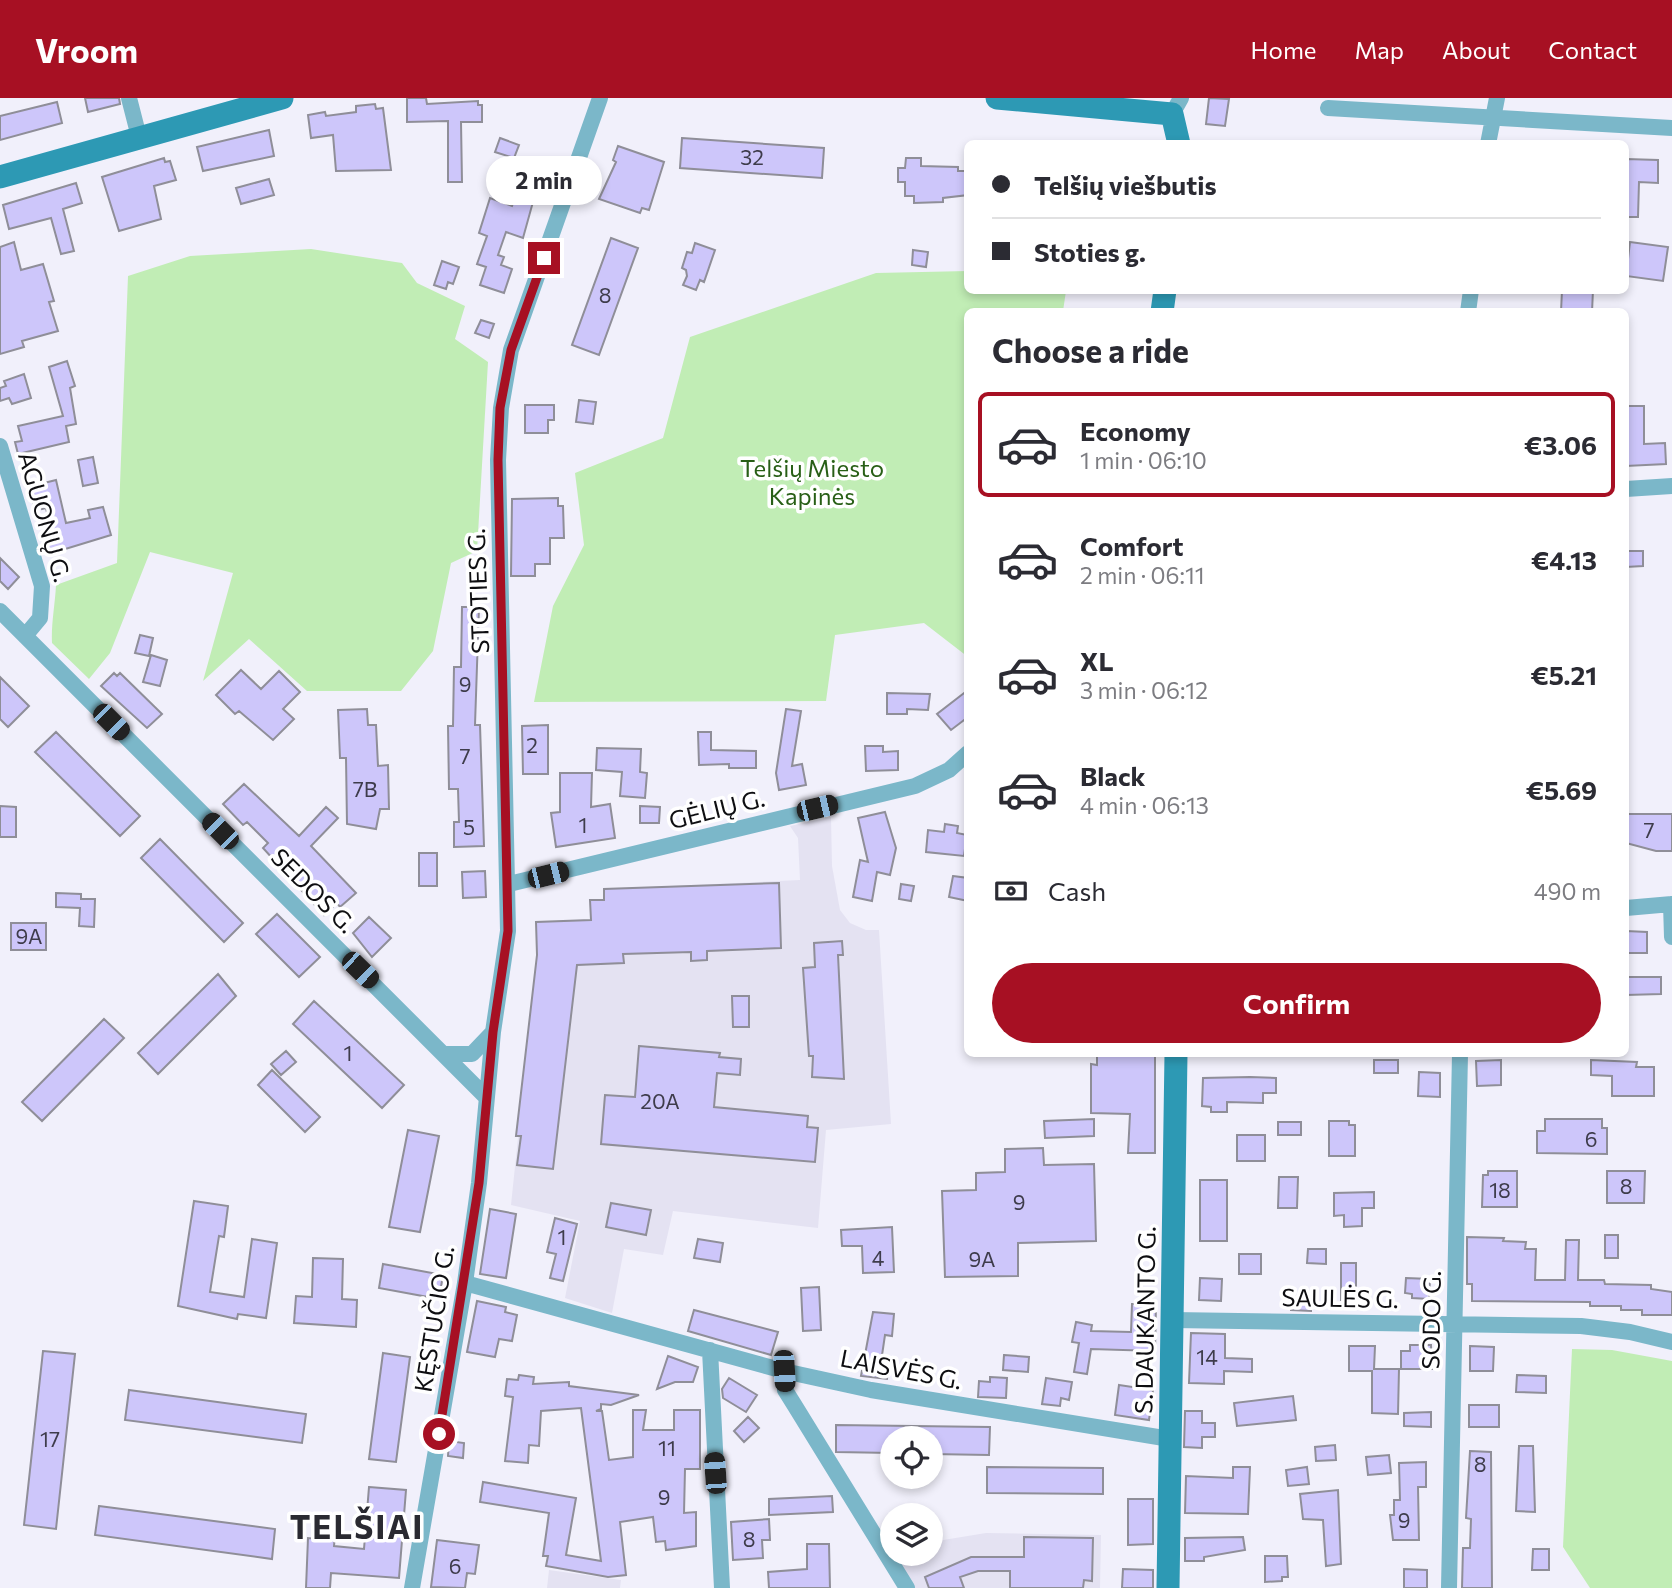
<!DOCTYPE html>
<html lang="en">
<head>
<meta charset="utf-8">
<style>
	body { margin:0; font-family:Commissioner,sans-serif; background:#f7f7f7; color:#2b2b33; height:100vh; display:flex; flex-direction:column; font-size:26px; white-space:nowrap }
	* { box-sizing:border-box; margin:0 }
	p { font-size:23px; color:#7c7c81 }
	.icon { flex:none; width:38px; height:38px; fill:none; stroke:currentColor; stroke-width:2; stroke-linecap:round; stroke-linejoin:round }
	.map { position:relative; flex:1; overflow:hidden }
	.drawer { position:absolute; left:964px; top:210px; width:665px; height:749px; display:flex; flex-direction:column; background:#fff; border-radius:10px; box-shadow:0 4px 10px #0003 }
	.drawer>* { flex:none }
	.hud { position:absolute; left:964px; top:42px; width:665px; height:154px; border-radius:10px; box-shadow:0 4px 10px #0003; display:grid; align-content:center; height:154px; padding:0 28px; background:#fff }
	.buttons { position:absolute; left:880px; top:1328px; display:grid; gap:14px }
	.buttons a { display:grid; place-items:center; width:63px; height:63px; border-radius:50%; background:#fff; box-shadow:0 4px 10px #0003; font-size:35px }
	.end { position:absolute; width:32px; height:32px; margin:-16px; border:9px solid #a71023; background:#fff; box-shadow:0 0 0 4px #fff }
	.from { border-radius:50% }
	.bubble { position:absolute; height:49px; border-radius:24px; background:#fff; box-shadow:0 4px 10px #0003; font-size:23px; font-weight:700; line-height:49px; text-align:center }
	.car { position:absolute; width:21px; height:42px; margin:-21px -10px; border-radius:9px; box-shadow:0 0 5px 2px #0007; background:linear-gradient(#222 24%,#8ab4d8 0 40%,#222 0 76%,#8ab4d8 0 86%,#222 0) }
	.hud b { display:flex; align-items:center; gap:24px; height:66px; font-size:26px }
	.hud b+b { border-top:2px solid #e1e1e2 }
	.hud i { width:18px; height:18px; background:#2b2b33 }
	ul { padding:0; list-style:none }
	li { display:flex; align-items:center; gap:21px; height:105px; margin:0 14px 10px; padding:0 14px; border:4px solid transparent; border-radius:10px }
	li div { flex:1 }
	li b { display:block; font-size:26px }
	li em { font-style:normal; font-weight:700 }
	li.on { border-color:#a71023 }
	li>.icon { width:63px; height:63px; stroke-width:1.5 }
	h2 { padding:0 28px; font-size:32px; line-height:84px }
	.pay { display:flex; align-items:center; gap:18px; height:77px; padding:0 28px; font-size:26px }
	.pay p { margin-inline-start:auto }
	.button { display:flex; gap:14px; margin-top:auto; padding:14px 28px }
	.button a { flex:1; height:80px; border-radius:42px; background:#a71023; color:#fff; font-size:28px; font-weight:700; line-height:80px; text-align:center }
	header { display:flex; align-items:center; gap:42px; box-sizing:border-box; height:98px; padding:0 35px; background:#a71023; color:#fff }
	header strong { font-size:33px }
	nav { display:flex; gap:38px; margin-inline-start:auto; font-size:24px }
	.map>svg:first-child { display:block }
	.built { fill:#e4e2f2 }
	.green { fill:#c1edb5 }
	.building { fill:#cdc6fa; stroke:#8f8e98; stroke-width:2 }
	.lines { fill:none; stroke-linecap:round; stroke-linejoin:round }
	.street { stroke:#7bb7c9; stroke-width:16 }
	.secondary { stroke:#2d99b4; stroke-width:23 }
	.route { stroke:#a71023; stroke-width:9 }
	.labels { text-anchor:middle; stroke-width:7; stroke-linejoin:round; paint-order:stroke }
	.number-label { font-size:21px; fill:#3e3c4b }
	.park-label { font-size:24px; fill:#285f16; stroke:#fff }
	.street-label { font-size:24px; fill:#0e0e11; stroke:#fff }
	.district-label { font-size:32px; font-weight:bold; letter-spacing:2px; fill:#2a2a31; stroke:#fff }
</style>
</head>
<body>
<header>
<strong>Vroom</strong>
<nav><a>Home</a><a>Map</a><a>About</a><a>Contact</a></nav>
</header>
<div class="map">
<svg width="1672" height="1490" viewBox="0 0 1672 1490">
	<rect width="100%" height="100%" fill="#f1f0fb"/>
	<path class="built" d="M831,719L832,768L840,812L850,825L866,832H879L891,1026L826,1032L818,1130L673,1113L663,1157L624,1151L612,1215L565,1200L580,1123L511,1107L537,857L536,824L591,822L590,802H604V791L800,782L798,740L790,728Z
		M986,1435L1101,1437L1100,1490H907L892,1456H931V1444Z
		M549,1472L621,1482L620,1490H547Z"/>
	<path class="green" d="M311,151L402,165L417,185L465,208L455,241L488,264L477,453L451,465L433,553L401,593H307L249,541L203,583L233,475L150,454L110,555L89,581L52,545C51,526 55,507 56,487L117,465L128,178L190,158Z
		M968,173V192L1066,193L1063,213L968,214V559L924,525L835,537L826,603L534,604L553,508L584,447L575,375L663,340L690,239L876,175Z
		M1572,1251L1612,1252L1672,1263V1490H1590L1563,1449Z"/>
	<path class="building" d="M85,0H119L120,6L88,14Z
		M407,0H426L427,6L478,3V7H482V24H461L462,84H448V23L407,24Z
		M1209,0L1229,1L1225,28L1206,26Z
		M57,4L62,25L0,42V18Z
		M375,6L376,11L383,10L391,72L336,73L333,37L311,40L308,17L325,14L326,18L356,14V8Z
		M269,32L274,58L203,73L197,49Z
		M500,40L519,47L514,60L495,54Z
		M682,40L824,50L822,80L680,70Z
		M618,48L664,64L649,112L642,110L640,115L599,101L616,64L613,62Z
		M164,60L165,64L170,63L176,82L154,88L161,121L119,133L102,79Z
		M529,60L547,66L544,76L550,78L543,96L536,93L523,140L506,134L498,157L504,159L501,167L512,171L504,195L480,187L486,169L477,166L487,138L479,135L490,100L512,108Z
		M906,60H921V68L958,69V73H968V97L943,100V104L914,105V98H905V84H898V70H905Z
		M1626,61L1658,62V85L1639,84L1638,119H1626Z
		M269,81L274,97L241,106L236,90Z
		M76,85L82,105L63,111L74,153L61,156L51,120L9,131L3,107Z
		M611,140L638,150L599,257L572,247Z
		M14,144L21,172L43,166L54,203L49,204L58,233L22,243L24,249L0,256V149Z
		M1630,144L1668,149L1663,183L1626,178Z
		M695,145L715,152L704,184L700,182L696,192L683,187L687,178L686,172L682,170L687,154L692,155Z
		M913,152L928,154L926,169L912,167Z
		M442,163L459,169L453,186L448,184L446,191L434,187Z
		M1562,192H1593L1592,214H1561Z
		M481,222L494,226L489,240L475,235Z
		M67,263L75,288L70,290L76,326L66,328L69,344L18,356L15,344L22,343L18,328L63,318L49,269Z
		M24,276L31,300L12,306L9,300L0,303V290L6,288L4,283Z
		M579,302L596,304L593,326L576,324Z
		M525,307H554V322H548V335H525Z
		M1626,308H1644V346L1665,345L1666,366L1626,368Z
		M93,359L98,385L83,388L78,362Z
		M56,382L66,425L90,420L88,412L103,409L111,437L49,456L46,442L53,441L46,410L42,411L40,403L33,405L30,393L37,391L36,387Z
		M558,400V408H563L564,440H550V466H535V478H511L512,401Z
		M1626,453H1643V468L1626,469Z
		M0,460L19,479L8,491L0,483Z
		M462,509H479L475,627H480L484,748L454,749V724H459L458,691H449L448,628H453L454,569H461Z
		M140,537L153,540L149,558L135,555Z
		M151,557L167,562L160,588L143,584Z
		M241,572L261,591L279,573L300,594L283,611L294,621L273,642L239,613L235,616L216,597Z
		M114,575L117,578L120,575L162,616L147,630L101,588Z
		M0,579L29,608L8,629L0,621Z
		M968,592V619L951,632L937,616Z
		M887,595L930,596L928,612L907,611V616H887Z
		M367,611L368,627H376L378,668L388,667L389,711H380L376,731L347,726L346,660H340L338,612Z
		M786,611L801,613L792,668L802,666L806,687L779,692L776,675Z
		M548,627V676H523L522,628Z
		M56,634L140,718L120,738L35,654Z
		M698,634H711V652L756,653V670H729V666L699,667Z
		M865,648H883V654L898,653V672L866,673Z
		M597,650L641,651L640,674L647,675L645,700L620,698L622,674L596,672Z
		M560,675H592L591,709L610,706L615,740L556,749L551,715L560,714Z
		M244,686L299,738L326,709L338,720L311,748L356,795L340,809L337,805L324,817L263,750L268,745L247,724L243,727L223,706Z
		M0,708L16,709V739H0Z
		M640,708L660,709L659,725H640Z
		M885,714L896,750L890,777L877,774L872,803L853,799L860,762L868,764L858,720Z
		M1628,716H1672V753H1656L1626,745Z
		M945,726L958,728L957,735L967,737L964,758L926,754L928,732L944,734Z
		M160,741L243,825L224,844L141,760Z
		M419,755H437V788H419Z
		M485,773L486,799L463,800L462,774Z
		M953,778L968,780V803L949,799Z
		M779,785L781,850L707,853V862L691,863V854L623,856L624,865L577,867L553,1071L517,1067L521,1038H516L537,857L536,824L591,822L590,802H604V791Z
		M901,786L914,788L911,803L899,801Z
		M56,795L81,796V801H95L94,829L79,828L80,810L56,809Z
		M277,816L320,859L299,879L256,836Z
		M369,819L391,840L372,859L353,835Z
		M11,825H46V852H11Z
		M1626,833L1647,834V855H1626Z
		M842,843L843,857H838L844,981L812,979L813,958H809L803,870L815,869L814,845Z
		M218,876L236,898L158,976L138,955Z
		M1626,879H1661V896L1626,897Z
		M732,898H749V929H733Z
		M314,903L404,987L382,1010L293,926Z
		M104,921L124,940L42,1023L22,1004Z
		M639,948L720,955L719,959L741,961L740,977L717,975L714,1009L808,1018L807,1029L818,1030L815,1064L601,1046L605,997L635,999Z
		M286,953L296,964L281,977L271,966Z
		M1097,956H1155V1055H1128L1130,1016L1091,1015V966L1097,967Z
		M1374,962H1398V975H1374Z
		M1501,962V987L1477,988L1476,963Z
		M1591,962L1637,964L1636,969H1654V998H1612V978L1591,977Z
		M272,972L320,1019L305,1034L258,987Z
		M1419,974L1440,975V999L1418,998Z
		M1250,979L1276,980V995H1263V1005L1227,1004V1014H1211V1009L1202,1008L1203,980Z
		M1094,1021V1038L1045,1040L1044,1023Z
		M1545,1021H1602V1030H1607V1056L1537,1055V1033H1545Z
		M1329,1023H1349V1027H1355V1058H1329Z
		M1278,1024H1301V1037H1278Z
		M408,1032L439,1038L420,1134L389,1129Z
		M1237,1037H1265V1063H1237Z
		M1043,1050L1044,1067L1094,1066L1096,1143L1018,1145V1178L945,1179L942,1093L976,1092V1075L1005,1074V1051Z
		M1488,1073H1517V1109H1482L1483,1077H1488Z
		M1607,1073H1645L1644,1105H1607Z
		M1279,1079H1298L1297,1110H1278Z
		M1200,1082H1227V1143H1200Z
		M1374,1094V1110H1362V1128L1344,1129V1117L1334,1118V1095Z
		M194,1103L228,1108L224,1139L219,1138L210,1194L244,1199L252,1141L277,1145L266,1220L238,1216L237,1221L178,1208Z
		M611,1105L651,1112L646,1137L606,1129Z
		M490,1111L516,1116L506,1180L480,1176Z
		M555,1120L577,1126L563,1183L550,1180L556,1156L547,1154Z
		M892,1129L894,1174L863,1175L862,1148H842L841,1132Z
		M1605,1137H1618V1160H1605Z
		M1467,1139L1504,1140L1503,1143L1526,1144L1525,1151H1536L1535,1182H1565L1566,1142H1579L1578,1182H1604L1605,1186L1651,1187V1191L1672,1194V1217H1642V1212H1621V1208H1590V1204L1472,1203V1186H1467Z
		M698,1141L723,1145L720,1164L694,1160Z
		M1308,1151H1326V1166L1307,1165Z
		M1239,1156H1261V1176H1239Z
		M313,1160L343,1161L342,1201L357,1202L356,1229L294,1225L296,1198L312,1199Z
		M1341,1165H1356V1202H1341Z
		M383,1166L443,1177L439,1201L379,1190Z
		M1200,1180L1222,1181L1221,1203L1199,1202Z
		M1406,1180L1430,1181L1429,1201L1412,1200V1196L1405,1195Z
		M819,1189L821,1232L803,1233L801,1190Z
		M1291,1199L1311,1200V1213L1291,1212Z
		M477,1203L506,1209L505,1214L517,1217L512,1243L499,1241L495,1259L467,1254Z
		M1132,1206H1156L1155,1253L1091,1251L1087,1276L1074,1274L1079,1245L1072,1244L1076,1224L1092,1227L1091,1233L1131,1234Z
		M694,1212L778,1234L771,1257L688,1233Z
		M873,1214L894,1216L892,1238L885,1237L881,1264L889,1265L887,1281L861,1278Z
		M1191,1235L1225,1236V1260L1252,1261V1274L1224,1273V1286L1189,1285Z
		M1410,1247H1431L1432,1271H1401V1253H1410Z
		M1349,1248H1375L1374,1271H1399L1398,1316L1372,1315V1273H1349Z
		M1470,1248L1494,1249L1493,1273H1470Z
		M43,1253L75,1256L56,1431L24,1427Z
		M383,1255L410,1259L396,1364L369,1361Z
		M1004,1257L1029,1259L1028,1274L1003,1272Z
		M668,1258L698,1269L693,1284H675L657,1291Z
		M519,1277L534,1279L533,1286L569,1284V1288L639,1297L611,1307L601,1306V1311L596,1313H602L609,1362L633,1359V1312H646L643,1332H674V1312H700V1371H685L684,1415L696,1414V1448L666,1452L665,1443L656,1444L653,1419L620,1424L626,1477L608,1479L546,1468L548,1458H543L549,1415L480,1404L483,1384L576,1400L566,1457L601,1463L581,1310L541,1313L539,1348L529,1347L528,1365L505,1363L513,1299L505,1298L507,1281L518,1282Z
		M1517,1277L1546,1278V1295L1516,1294Z
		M990,1279L1007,1280L1006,1300L978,1299L979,1283L990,1284Z
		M729,1280L757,1297L746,1314L723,1300L722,1291Z
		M1046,1280L1072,1284L1069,1302L1061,1300L1060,1308L1042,1306Z
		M1119,1287L1153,1292L1149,1322L1115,1317Z
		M129,1292L306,1316L302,1345L125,1322Z
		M1293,1298L1296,1322L1237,1328L1234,1305Z
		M1469,1307H1499V1329H1469Z
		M1185,1313H1202V1325H1215V1339H1202V1350L1184,1349Z
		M1431,1314V1329L1404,1328V1315Z
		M748,1319L759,1330L744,1344L734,1333Z
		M836,1327L990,1329L989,1357L931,1356V1340H892V1355L836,1354Z
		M449,1343L464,1345L463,1360L448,1358Z
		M1335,1347L1336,1362L1316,1363L1315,1349Z
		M1519,1348H1533L1535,1414L1516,1413Z
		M1470,1353L1491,1354L1492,1490H1462L1463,1450H1470L1471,1421L1466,1420Z
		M1389,1357L1391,1375L1368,1377L1366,1359Z
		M1426,1364V1389H1418L1419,1442H1393L1390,1417H1394V1402H1400L1399,1365Z
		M987,1369L1103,1370V1396L987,1395Z
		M1233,1369H1250L1248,1416L1185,1415L1186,1378L1233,1380Z
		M1307,1369L1309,1386L1288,1388L1286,1372Z
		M369,1389L406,1392L399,1480L331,1475L330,1490H306L308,1440L317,1441V1436L335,1437L334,1448L364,1451Z
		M1338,1392L1341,1466L1326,1468L1323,1422L1303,1421L1300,1396Z
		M832,1398L833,1414L769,1417V1401Z
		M1128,1401H1153V1446L1128,1447Z
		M99,1408L275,1431L272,1461L95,1437Z
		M769,1421L770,1442H762L763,1460L733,1462L731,1424Z
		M1024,1439L1093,1440L1092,1483L1084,1482L1083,1490H1010V1473H978L960,1479L964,1490H929L925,1479L971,1459H1024Z
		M1243,1439L1245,1452L1204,1459V1463H1185V1440Z
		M437,1442L479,1447L475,1476L467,1475L465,1490L431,1489Z
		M807,1446H829L830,1490H769L768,1474L807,1471Z
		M1533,1451H1549V1472H1532Z
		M1265,1458H1287L1288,1479H1282V1483L1265,1484Z
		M1123,1471L1153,1472V1490H1122Z
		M1404,1471L1427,1472V1490H1404Z"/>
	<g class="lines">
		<path class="street" d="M129,0L139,39
			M1328,10L1672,30
			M1172,16L1181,0
			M1488,46L1497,0
			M1468,214L1471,192
			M0,348L42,488L40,520L25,538
			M1626,391L1672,388
			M0,513L486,999
			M509,786L915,688L949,672L968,655
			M1671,806L1672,839
			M1626,810L1672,806
			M445,956H472L493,934
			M465,1185L784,1273L871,1292L1170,1341
			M1173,1222L1581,1228L1630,1234L1672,1244
			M710,1252L722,1490
			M784,1273L785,1292L795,1308L907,1490
			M412,1490L465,1185L479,1085L493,934L508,833L498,362L501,310L511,252L600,0
			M1449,1490L1460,956"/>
		<path class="secondary" d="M997,0L1172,16L1179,46
			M0,79L282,0
			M1162,214L1165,192
			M1168,1490L1176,956"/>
	</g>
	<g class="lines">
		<path class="route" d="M439,1336L479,1085L493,934L508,833L498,362L500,310L511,252L544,160"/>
	</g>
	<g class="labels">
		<g class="number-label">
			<text x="752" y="67">32</text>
			<text x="605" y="205">8</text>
			<text x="465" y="594">9</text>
			<text x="532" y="655">2</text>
			<text x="465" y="666">7</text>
			<text x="365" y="699">7B</text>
			<text x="583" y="735">1</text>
			<text x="469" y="737">5</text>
			<text x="1649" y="740">7</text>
			<text x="29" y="846">9A</text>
			<text x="348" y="963">1</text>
			<text x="660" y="1011">20A</text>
			<text x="1591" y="1049">6</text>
			<text x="1626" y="1096">8</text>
			<text x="1500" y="1100">18</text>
			<text x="1019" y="1112">9</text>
			<text x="562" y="1147">1</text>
			<text x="878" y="1168">4</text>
			<text x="982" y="1169">9A</text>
			<text x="1207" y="1267">14</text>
			<text x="50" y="1349">17</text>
			<text x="667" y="1358">11</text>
			<text x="1480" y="1374">8</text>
			<text x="664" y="1407">9</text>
			<text x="1404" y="1430">9</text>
			<text x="749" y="1449">8</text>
			<text x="455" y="1476">6</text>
		</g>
		<g class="park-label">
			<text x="812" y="379">Telšių Miesto<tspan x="812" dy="28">Kapinės</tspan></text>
		</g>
		<g class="street-label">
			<text transform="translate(44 419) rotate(74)" y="8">AGUONŲ G.</text>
			<text transform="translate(479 493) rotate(-92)" y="8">STOTIES G.</text>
			<text transform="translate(717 712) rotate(-14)" y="8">GĖLIŲ G.</text>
			<text transform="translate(313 793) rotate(45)" y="8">SEDOS G.</text>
			<text transform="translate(1340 1201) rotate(1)" y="8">SAULĖS G.</text>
			<text transform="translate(435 1221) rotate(-81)" y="8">KĘSTUČIO G.</text>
			<text transform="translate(1146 1222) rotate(-89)" y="8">S. DAUKANTO G.</text>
			<text transform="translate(1432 1222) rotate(-89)" y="8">SODO G.</text>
			<text transform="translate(901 1272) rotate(11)" y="8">LAISVĖS G.</text>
		</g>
		<g class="district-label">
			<text x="357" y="1441">TELŠIAI</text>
		</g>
	</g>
</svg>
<div class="buttons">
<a><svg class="icon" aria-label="locate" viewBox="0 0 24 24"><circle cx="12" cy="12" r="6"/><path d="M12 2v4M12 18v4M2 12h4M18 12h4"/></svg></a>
<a><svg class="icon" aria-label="layers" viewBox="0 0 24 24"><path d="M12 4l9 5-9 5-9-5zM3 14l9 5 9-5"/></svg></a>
</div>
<i class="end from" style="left:439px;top:1336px"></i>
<i class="end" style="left:544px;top:160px"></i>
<div class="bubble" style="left:486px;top:58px;width:116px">2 min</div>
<i class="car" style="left:111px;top:624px;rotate:135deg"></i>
<i class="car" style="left:817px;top:710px;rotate:77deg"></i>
<i class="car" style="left:220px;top:733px;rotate:315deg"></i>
<i class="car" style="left:548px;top:777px;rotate:76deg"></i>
<i class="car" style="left:360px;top:872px;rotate:134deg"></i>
<i class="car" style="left:784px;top:1273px;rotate:177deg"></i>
<i class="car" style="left:715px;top:1375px;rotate:356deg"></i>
<div class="hud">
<b><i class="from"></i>Telšių viešbutis</b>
<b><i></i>Stoties g.</b>
</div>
<section class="drawer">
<h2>Choose a ride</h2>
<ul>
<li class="on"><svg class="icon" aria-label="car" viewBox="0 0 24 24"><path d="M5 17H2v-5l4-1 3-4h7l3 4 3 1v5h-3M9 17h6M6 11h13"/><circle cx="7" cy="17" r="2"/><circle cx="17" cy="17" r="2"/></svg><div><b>Economy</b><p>1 min · 06:10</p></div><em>€3.06</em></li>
<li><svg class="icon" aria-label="car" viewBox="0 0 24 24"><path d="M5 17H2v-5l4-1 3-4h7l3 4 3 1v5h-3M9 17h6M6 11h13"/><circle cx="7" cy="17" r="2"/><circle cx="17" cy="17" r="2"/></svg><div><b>Comfort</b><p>2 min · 06:11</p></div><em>€4.13</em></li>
<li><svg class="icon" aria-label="car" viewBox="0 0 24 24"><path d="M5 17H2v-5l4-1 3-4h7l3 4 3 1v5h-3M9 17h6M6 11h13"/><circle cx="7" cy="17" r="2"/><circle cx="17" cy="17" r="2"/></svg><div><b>XL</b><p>3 min · 06:12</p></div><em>€5.21</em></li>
<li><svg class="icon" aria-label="car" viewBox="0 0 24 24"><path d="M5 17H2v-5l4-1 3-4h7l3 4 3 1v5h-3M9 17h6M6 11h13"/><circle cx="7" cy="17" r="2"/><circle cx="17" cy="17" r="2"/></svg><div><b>Black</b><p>4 min · 06:13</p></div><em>€5.69</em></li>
</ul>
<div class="pay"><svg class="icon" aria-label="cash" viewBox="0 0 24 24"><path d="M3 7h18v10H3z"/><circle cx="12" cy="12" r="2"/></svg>Cash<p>490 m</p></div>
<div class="button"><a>Confirm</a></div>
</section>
</div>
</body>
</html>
